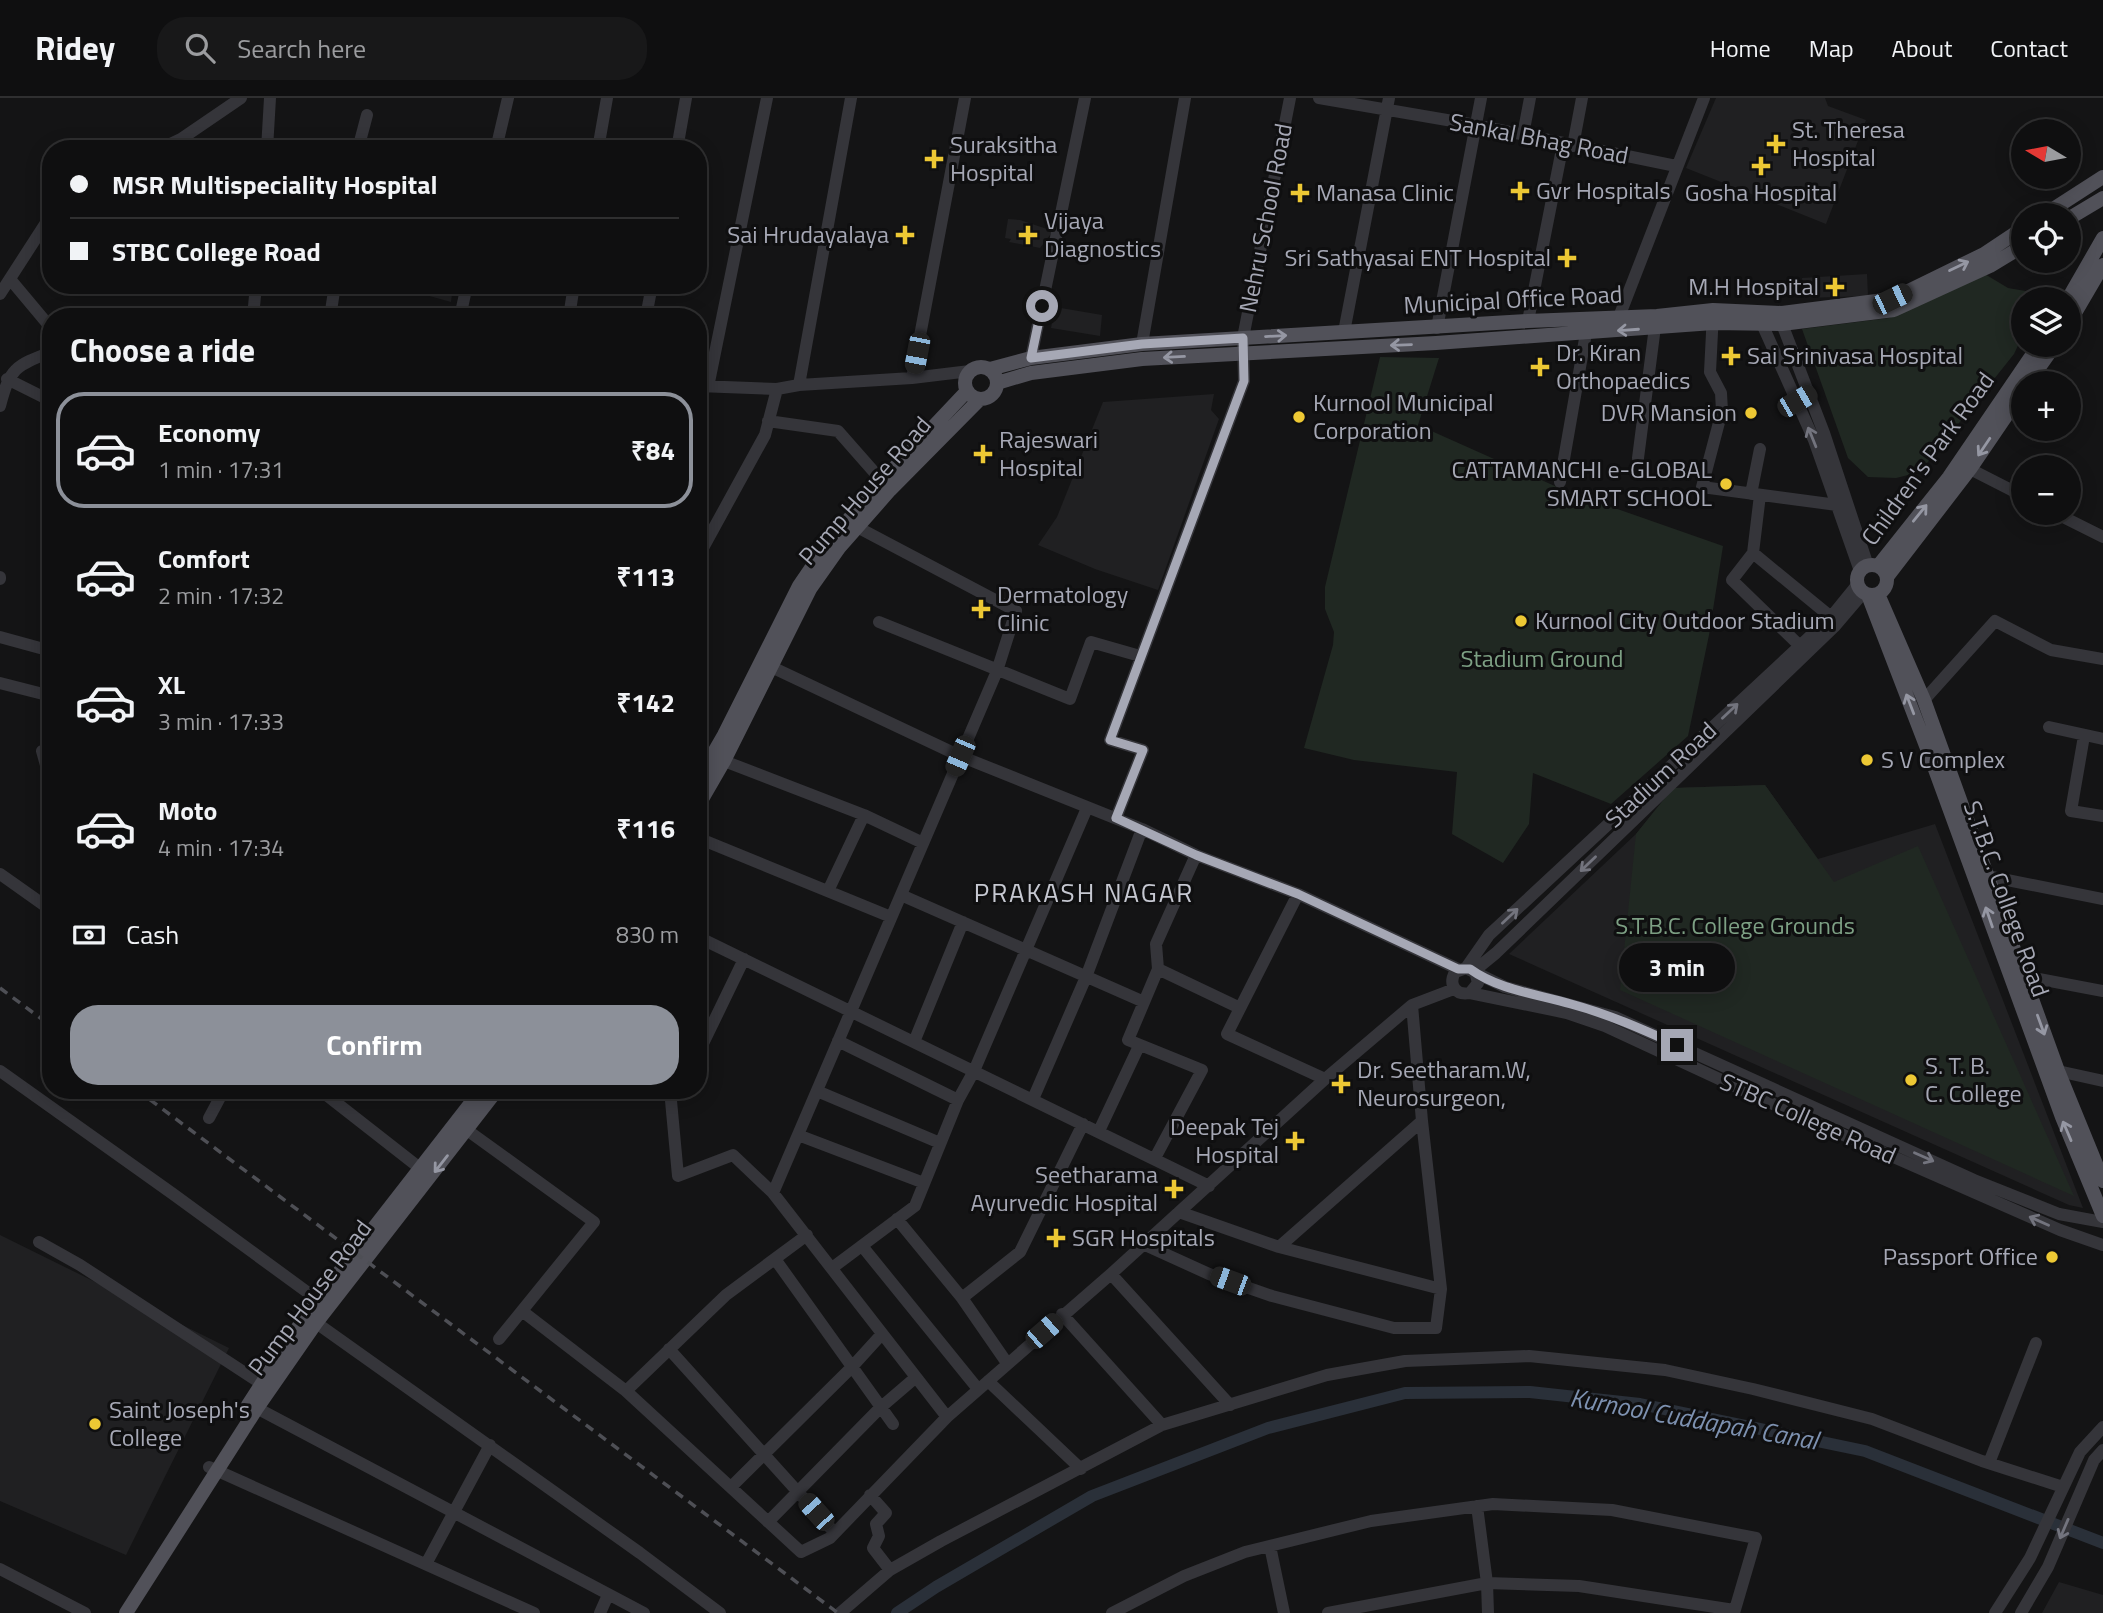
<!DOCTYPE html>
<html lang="en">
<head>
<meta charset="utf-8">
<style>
	body { margin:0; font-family:"Titillium Web",sans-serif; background:#181819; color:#f1f3f6; height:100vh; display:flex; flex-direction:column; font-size:26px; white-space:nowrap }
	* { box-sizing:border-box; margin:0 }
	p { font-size:23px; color:#9b9c9f }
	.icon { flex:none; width:38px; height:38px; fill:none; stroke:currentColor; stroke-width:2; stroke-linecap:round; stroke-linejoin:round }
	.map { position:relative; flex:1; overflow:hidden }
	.panel { position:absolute; left:42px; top:210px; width:665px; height:791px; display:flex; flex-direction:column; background:#0f0f10; border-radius:28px; box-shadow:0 4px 18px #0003,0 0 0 2px #2f2f30 }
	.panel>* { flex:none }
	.hud { position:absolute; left:42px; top:42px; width:665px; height:154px; border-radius:28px; box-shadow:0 4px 18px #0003,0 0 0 2px #2f2f30; display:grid; align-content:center; height:154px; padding:0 28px; background:#0f0f10 }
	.needle { width:46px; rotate:280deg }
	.controls { position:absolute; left:2011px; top:21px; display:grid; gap:14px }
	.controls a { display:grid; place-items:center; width:70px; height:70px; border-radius:50%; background:#0f0f10; box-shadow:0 4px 18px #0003,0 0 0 2px #2f2f30; font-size:35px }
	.end { position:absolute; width:32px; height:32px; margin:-16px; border:9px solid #a6a8b5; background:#111; box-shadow:0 0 0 4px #111 }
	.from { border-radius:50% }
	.bubble { position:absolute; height:49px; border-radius:24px; background:#0f0f10; box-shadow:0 4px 18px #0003,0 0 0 2px #2f2f30; font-size:23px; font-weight:700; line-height:49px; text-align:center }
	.car { position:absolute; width:21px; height:42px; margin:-21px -10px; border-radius:9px; box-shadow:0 0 5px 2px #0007; background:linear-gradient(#222 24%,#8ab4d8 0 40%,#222 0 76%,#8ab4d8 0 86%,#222 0) }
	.hud b { display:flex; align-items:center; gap:24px; height:66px; font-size:26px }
	.hud b+b { border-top:2px solid #2f2f30 }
	.hud i { width:18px; height:18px; background:#f1f3f6 }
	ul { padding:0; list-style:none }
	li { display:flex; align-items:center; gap:21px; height:116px; margin:0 14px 10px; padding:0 14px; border:4px solid transparent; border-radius:28px }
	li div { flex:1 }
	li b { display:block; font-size:26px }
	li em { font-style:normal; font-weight:700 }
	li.on { border-color:#8c9099 }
	li>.icon { width:63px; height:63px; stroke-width:1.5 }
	h2 { padding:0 28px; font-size:32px; line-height:84px }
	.pay { display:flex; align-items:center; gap:18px; height:77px; padding:0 28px; font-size:26px }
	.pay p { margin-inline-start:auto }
	.action { display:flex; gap:14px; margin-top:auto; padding:14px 28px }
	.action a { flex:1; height:80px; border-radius:28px; background:#8c9099; color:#fff; font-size:28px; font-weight:700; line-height:80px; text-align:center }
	header { display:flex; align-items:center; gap:42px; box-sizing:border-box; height:98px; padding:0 35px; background:#0f0f10; border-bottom:2px solid #2f2f30 }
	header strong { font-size:33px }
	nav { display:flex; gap:38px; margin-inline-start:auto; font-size:24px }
	.search { width:490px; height:63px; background:#181819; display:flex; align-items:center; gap:18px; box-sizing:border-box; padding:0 24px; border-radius:28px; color:#9b9c9f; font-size:26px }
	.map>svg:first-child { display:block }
	.built { fill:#202022 }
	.green { fill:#202822 }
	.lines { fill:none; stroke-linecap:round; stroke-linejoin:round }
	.canal { stroke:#2a3039; stroke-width:12 }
	.minor { stroke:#35353a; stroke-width:12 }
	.major { stroke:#515159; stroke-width:14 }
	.rail { stroke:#4e4f55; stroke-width:3.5; stroke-dasharray:9 7; stroke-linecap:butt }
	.oneway { stroke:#9597a3 }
	.oneway2 { stroke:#73747e }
	.route { stroke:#a6a8b5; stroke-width:9 }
	.poi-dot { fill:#edc834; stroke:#0f0f10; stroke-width:2.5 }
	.labels { text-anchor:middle; stroke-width:6; stroke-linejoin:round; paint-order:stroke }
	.poi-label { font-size:24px; fill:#a6a8b5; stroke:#0f0f10; text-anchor:start }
	.street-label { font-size:24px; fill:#a6a8b5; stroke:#0f0f10 }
	.park-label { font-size:24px; fill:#7da084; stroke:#0f0f10 }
	.neighbourhood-label { font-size:26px; letter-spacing:2px; fill:#c6c8d1; stroke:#0f0f10 }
	.water-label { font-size:26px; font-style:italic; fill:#7d91b0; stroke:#0f0f10 }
</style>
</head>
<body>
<header>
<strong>Ridey</strong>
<div class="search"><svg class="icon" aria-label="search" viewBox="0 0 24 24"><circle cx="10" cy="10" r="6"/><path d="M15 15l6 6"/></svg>Search here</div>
<nav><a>Home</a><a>Map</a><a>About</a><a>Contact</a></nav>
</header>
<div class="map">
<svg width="2103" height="1515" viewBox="0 0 2103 1515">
	<rect width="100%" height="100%" fill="#141415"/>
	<path class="built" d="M1716,0H1825L1828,8L1866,22L1826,126L1686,70Z
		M1008,121L1020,122L1053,133L1040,150L1009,144L1011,141L1005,140Z
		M1867,176L1868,198L1804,200L1802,180Z
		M390,187H453L451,204Z
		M1055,209L1102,217L1100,238L1051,230Z
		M1214,296L1211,312L1219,321L1158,492L1095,471L1038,447L1057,419L1103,304Z
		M1765,687L1818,761L1935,726L2083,1110L2069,1107L1509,856L1636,736L1673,690Z
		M0,1137L229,1250L126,1457L0,1403Z
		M2059,1484L2103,1497V1515H2042Z"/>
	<path class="green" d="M1983,175L2008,190L2042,196L2040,201H2023V237L2014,256L1920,374L1896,380L1868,379L1848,360L1802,231L1889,220Z
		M1380,259L1439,260L1418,327L1566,393L1723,448L1709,537L1688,638L1611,706L1533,675L1529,726L1503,765L1452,736L1457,674L1354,662L1304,650L1333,547L1334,534L1325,511V489Z
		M1765,687L1834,784L1918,748L2074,1098L1620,892L1636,736L1673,690Z"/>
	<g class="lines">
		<path class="canal" d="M897,1515L936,1489L1092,1398L1268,1330L1405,1295L1530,1294L1640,1306L1865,1353L2103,1445"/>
		<path class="minor" d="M1319,0L1476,27L1676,68
			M1523,37L1530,0
			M267,44L299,51
			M1573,48L1582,0
			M160,51L181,41L241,0
			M267,51L270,0
			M358,51L367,17
			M496,51L508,0
			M598,51L607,0
			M677,51L686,0
			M10,181L51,230
			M0,196L51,117
			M1713,215L1710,274L1721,295L1722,313L1702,389L1837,407
			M253,219L256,187
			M330,219L335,187
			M460,219L467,187
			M569,219L574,187
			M646,219L652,187
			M1619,219L1704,0
			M1763,219V228L1814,342L1860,473
			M1782,219V226L1824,335L1868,468
			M1528,223L1563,46
			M1437,230L1481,0
			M1344,234L1389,0
			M1142,246L1185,0
			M1031,260L1085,0
			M912,280L965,0
			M7,281L51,303
			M799,287L851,0
			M698,288L777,291L799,287L912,280L970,273
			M708,289L767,0
			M0,308C10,270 15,268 51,254
			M768,323L838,333L882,383
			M1638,360L1656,221
			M1970,371L2023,398
			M1560,384L1586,235
			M1751,396L1760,351
			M1760,397L1753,455L1831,519
			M2055,415L2103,439
			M1753,455L1732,482L1800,548
			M698,459L765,337L777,291
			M0,479V481
			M879,524L1070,601L1091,544L1140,558
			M0,539L51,553
			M763,565L960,658L1142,731L1196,757L1298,796L1458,871
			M0,585L51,598
			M1924,602L1995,523L2051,552L2103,561
			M2049,629L2103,641
			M2084,638L2071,713L2103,718
			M42,653L51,685
			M698,665L706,669L724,663L864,717L923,745
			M1116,720L1143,652L1110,642L1244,283L1243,240L1290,0
			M698,740L891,819
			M1196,757L1156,846L1158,871L1240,910
			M0,776L51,812
			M1987,778L2103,801
			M828,793L864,717
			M1298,796L1227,936L1325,981
			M901,797L1144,904
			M698,839L1209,1088
			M1466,870L1489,837L1831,519L1857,487
			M1474,873L1496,855L1834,529L1863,495
			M1476,877L1478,885L1470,895C1456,898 1448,887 1455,874L1466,870L1505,889L1615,919L1974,1082L2059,1116L2103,1124
			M2023,878L2103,893
			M1470,895L1567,915L1605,928L1773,1006L2060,1132L2103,1147
			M838,943L958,1002
			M914,944L963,824
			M698,956L744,861
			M0,973L173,1096L318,1202
			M2058,973L2103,983
			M320,992L421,1071
			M670,992L678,1078L733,1057L773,1095L947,1319
			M817,993L940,1045
			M1033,1001L1086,879L1142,731
			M209,1020L224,992
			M460,1027L594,1124L499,1241
			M1099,1033L1139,948
			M798,1037L924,1085
			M1155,1060L1202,972L1128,942L1158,871
			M773,1095L997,573L1016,513L857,429
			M1179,1114L1279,1149L1441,1191
			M897,1121L962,1200L1020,1154L1083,1026
			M39,1144L80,1167L262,1286
			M1143,1146L1209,1176L1272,1198L1394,1230H1436L1441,1191L1422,1023L1412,907
			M862,1148L978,1291
			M1279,1149L1422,1023
			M775,1161L893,1326
			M832,1170L915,1108L958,1002L974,973L1087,710
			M1111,1176L1230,1307
			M962,1200L1007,1265
			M522,1213L626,1293L726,1197L807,1137
			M1062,1216L1162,1327
			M308,1219L640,1455L720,1515
			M669,1251L834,1434
			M988,1283L1081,1371
			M626,1293L801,1454L830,1440L947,1319L1111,1176L1325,981L1412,907L1454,891
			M249,1306L644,1515
			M1989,1365L2036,1245
			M209,1369L534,1515
			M731,1389L851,1270L881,1237
			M870,1397L886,1415L876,1426L879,1438L873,1450L890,1472
			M1477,1408L1487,1485L1488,1515
			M768,1424L880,1310L915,1280
			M1270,1448L1284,1515
			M426,1466L490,1347
			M0,1471L85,1515
			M600,1515L608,1497
			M840,1515L890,1472L941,1443L1162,1327L1327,1277L1405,1263L1529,1258L1665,1272L1753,1291L1872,1321L1982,1363L2063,1389
			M1112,1515L1184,1478L1245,1454L1371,1423L1493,1406L1612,1412L1756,1440L1734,1515
			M1328,1515L1487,1485L1579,1488L1734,1512
			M1995,1515L2030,1460L2080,1354L2103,1329
			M2021,1515L2048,1469L2094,1362L2103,1352"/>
		<path class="major" d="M2044,117L2103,79
			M2068,121L2103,100
			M2068,201L2103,140
			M2068,227L2103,167
			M965 285a16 16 0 1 1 32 0a16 16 0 1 1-32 0Z
			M990,271L1031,260L1142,246L1528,223L1657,218L1713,212L1782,215L1892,201L1984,156L2023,130
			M997,285L1031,275L1142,261L1436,245L1713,225L1782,226L1894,212L1990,168L2023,148
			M2028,285L2055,247
			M1797,303L1809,296
			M1857 482a15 15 0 1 1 30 0a15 15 0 1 1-30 0Z
			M1878,468L1949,379L2039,247
			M1887,479L1970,371L2023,293
			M1878,496L1924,602L2058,973L2103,1083
			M1868,497L1933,666L2062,1019L2103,1118
			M698,682L724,637L799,488L829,444L882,383L967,293
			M698,708L724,663L810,491L839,450L890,392L980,301
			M248,1307L306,1217L481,992
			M126,1515L257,1310L316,1225L497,992"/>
		<path class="rail" d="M0,890L51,928
			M137,992L838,1515"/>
	</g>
	<defs><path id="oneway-shaft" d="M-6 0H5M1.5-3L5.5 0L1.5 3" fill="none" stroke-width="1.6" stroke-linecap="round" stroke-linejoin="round" transform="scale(1.75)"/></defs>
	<g class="oneway">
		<use href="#oneway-shaft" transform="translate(1959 168) rotate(-26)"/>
		<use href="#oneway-shaft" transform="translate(1628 232) rotate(176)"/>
		<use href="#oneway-shaft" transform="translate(1276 238) rotate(-3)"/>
		<use href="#oneway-shaft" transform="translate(1401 247) rotate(178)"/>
		<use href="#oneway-shaft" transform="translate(1174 259) rotate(177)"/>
		<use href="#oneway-shaft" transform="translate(1984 349) rotate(124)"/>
		<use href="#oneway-shaft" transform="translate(1920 415) rotate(-51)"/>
		<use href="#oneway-shaft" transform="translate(1910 606) rotate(-111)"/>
		<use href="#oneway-shaft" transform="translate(1989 819) rotate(-109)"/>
		<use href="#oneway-shaft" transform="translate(2041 927) rotate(70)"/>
		<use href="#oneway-shaft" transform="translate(2067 1033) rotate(-113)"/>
		<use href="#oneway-shaft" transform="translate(441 1066) rotate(128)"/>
	</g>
	<g class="oneway2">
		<use href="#oneway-shaft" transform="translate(1812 339) rotate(-112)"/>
		<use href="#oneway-shaft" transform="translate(1730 613) rotate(-43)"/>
		<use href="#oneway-shaft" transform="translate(1588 766) rotate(136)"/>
		<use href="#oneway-shaft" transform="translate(1510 818) rotate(-43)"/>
		<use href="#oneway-shaft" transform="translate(1924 1059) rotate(24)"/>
		<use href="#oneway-shaft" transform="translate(2039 1123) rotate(-156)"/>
		<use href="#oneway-shaft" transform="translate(2064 1431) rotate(113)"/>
	</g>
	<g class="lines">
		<path class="route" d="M1042,208L1031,260L1142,246L1243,240L1244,283L1110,642L1143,652L1116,720L1196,757L1298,796L1458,871H1470C1499,892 1537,896 1571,906C1608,916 1642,931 1677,947"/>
	</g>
	<g class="poi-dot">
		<path d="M1772.5 35.5h7v7h7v7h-7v7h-7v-7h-7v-7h7z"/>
		<path d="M930.5 50.5h7v7h7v7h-7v7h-7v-7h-7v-7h7z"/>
		<path d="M1757.5 57.5h7v7h7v7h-7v7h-7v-7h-7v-7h7z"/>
		<path d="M1516.5 82.5h7v7h7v7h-7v7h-7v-7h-7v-7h7z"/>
		<path d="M1296.5 84.5h7v7h7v7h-7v7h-7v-7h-7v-7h7z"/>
		<path d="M901.5 126.5h7v7h7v7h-7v7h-7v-7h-7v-7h7z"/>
		<path d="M1024.5 126.5h7v7h7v7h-7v7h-7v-7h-7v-7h7z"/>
		<path d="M1563.5 149.5h7v7h7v7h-7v7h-7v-7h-7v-7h7z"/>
		<path d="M1831.5 178.5h7v7h7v7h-7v7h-7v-7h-7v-7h7z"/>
		<path d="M1727.5 247.5h7v7h7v7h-7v7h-7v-7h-7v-7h7z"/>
		<path d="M1536.5 258.5h7v7h7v7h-7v7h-7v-7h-7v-7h7z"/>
		<circle cx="1751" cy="315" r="7"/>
		<circle cx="1299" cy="319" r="7"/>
		<path d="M979.5 345.5h7v7h7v7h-7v7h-7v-7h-7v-7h7z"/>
		<circle cx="1726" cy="386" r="7"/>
		<path d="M977.5 500.5h7v7h7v7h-7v7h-7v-7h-7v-7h7z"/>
		<circle cx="1521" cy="523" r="7"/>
		<circle cx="1867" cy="662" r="7"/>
		<circle cx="1911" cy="982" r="7"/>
		<path d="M1337.5 975.5h7v7h7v7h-7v7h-7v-7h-7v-7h7z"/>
		<path d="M1291.5 1032.5h7v7h7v7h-7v7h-7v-7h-7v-7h7z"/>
		<path d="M1170.5 1080.5h7v7h7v7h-7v7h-7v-7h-7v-7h7z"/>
		<path d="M1052.5 1129.5h7v7h7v7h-7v7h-7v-7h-7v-7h7z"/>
		<circle cx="2052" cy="1159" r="7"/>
		<circle cx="95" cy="1326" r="7"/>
	</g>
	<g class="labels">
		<g class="poi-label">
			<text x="1792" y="40">St. Theresa<tspan x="1792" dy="28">Hospital</tspan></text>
			<text x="950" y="55">Suraksitha<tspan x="950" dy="28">Hospital</tspan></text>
			<text x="1536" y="101">Gvr Hospitals</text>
			<text x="1316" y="103">Manasa Clinic</text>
			<text x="1761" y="103" text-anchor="middle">Gosha Hospital</text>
			<text x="1044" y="131">Vijaya<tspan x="1044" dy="28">Diagnostics</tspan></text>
			<text x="889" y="145" text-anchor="end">Sai Hrudayalaya</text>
			<text x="1551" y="168" text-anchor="end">Sri Sathyasai ENT Hospital</text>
			<text x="1819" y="197" text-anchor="end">M.H Hospital</text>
			<text x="1556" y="263">Dr. Kiran<tspan x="1556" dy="28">Orthopaedics</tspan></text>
			<text x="1747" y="266">Sai Srinivasa Hospital</text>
			<text x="1313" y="313">Kurnool Municipal<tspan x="1313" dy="28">Corporation</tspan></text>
			<text x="1737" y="323" text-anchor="end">DVR Mansion</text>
			<text x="999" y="350">Rajeswari<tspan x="999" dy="28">Hospital</tspan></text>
			<text x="1712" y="380" text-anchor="end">CATTAMANCHI e-GLOBAL<tspan x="1712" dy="28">SMART SCHOOL</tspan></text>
			<text x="997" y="505">Dermatology<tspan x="997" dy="28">Clinic</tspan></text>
			<text x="1535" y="531">Kurnool City Outdoor Stadium</text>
			<text x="1881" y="670">S V Complex</text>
			<text x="1925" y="976">S. T. B.<tspan x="1925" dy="28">C. College</tspan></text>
			<text x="1357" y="980">Dr. Seetharam.W,<tspan x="1357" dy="28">Neurosurgeon,</tspan></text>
			<text x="1279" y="1037" text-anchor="end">Deepak Tej<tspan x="1279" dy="28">Hospital</tspan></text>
			<text x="1158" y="1085" text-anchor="end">Seetharama<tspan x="1158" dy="28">Ayurvedic Hospital</tspan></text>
			<text x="1072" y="1148">SGR Hospitals</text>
			<text x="2038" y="1167" text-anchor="end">Passport Office</text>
			<text x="109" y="1320">Saint Joseph's<tspan x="109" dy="28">College</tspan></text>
		</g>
		<g class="street-label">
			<text transform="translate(1539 41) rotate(11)" y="8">Sankal Bhag Road</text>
			<text transform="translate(1266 120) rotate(-79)" y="8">Nehru School Road</text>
			<text transform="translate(1513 202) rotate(-3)" y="8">Municipal Office Road</text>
			<text transform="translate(1928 361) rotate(-54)" y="8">Children's Park Road</text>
			<text transform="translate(865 393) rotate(-49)" y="8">Pump House Road</text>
			<text transform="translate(1661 677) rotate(-43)" y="8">Stadium Road</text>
			<text transform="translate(2006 801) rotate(70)" y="8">S.T.B.C. College Road</text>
			<text transform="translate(1808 1021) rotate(24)" y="8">STBC College Road</text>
			<text transform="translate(310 1200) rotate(-53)" y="8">Pump House Road</text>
		</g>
		<g class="park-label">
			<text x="1542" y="569">Stadium Ground</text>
			<text x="1735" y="836">S.T.B.C. College Grounds</text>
		</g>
		<g class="neighbourhood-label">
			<text x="1084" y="804">PRAKASH NAGAR</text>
		</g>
		<g class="water-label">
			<text transform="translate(1694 1321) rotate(10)" y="9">Kurnool Cuddapah Canal</text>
		</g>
	</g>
</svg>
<div class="controls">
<a><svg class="needle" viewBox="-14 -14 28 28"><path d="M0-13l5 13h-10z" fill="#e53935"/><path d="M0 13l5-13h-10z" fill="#9b9c9f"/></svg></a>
<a><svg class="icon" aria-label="locate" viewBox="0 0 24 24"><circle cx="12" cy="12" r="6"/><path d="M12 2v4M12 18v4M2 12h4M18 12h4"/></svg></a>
<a><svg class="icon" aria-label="layers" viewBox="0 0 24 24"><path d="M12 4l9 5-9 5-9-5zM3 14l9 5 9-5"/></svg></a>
<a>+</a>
<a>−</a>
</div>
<i class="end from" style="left:1042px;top:208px"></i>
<i class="end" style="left:1677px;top:947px"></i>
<div class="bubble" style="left:1619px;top:845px;width:116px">3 min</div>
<i class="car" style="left:1892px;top:201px;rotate:64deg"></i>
<i class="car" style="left:917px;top:255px;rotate:191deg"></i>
<i class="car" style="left:1797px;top:303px;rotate:60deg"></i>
<i class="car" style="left:960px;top:658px;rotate:203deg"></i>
<i class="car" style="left:1230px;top:1183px;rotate:290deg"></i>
<i class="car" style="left:1044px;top:1233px;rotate:49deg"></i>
<i class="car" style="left:816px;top:1414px;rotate:318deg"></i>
<div class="hud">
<b><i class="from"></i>MSR Multispeciality Hospital</b>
<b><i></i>STBC College Road</b>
</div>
<section class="panel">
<h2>Choose a ride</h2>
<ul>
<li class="on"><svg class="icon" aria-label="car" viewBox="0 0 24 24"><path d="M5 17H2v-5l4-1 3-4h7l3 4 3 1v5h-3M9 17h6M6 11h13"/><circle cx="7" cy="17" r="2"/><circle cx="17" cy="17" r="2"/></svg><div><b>Economy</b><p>1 min · 17:31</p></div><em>₹84</em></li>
<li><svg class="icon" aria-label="car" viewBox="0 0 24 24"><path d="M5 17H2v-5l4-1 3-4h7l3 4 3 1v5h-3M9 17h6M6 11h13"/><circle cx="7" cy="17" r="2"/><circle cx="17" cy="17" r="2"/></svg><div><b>Comfort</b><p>2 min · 17:32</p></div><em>₹113</em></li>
<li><svg class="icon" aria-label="car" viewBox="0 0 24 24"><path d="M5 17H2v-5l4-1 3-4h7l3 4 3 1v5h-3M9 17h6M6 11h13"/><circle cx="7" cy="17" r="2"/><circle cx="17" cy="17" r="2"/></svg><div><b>XL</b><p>3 min · 17:33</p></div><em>₹142</em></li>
<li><svg class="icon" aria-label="car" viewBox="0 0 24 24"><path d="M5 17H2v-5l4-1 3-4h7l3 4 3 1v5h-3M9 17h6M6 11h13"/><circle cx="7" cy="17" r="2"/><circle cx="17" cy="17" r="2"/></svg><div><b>Moto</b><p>4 min · 17:34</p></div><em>₹116</em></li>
</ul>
<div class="pay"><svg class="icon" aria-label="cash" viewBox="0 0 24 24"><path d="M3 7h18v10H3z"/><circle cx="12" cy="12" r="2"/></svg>Cash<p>830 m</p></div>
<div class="action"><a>Confirm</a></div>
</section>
</div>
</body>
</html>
